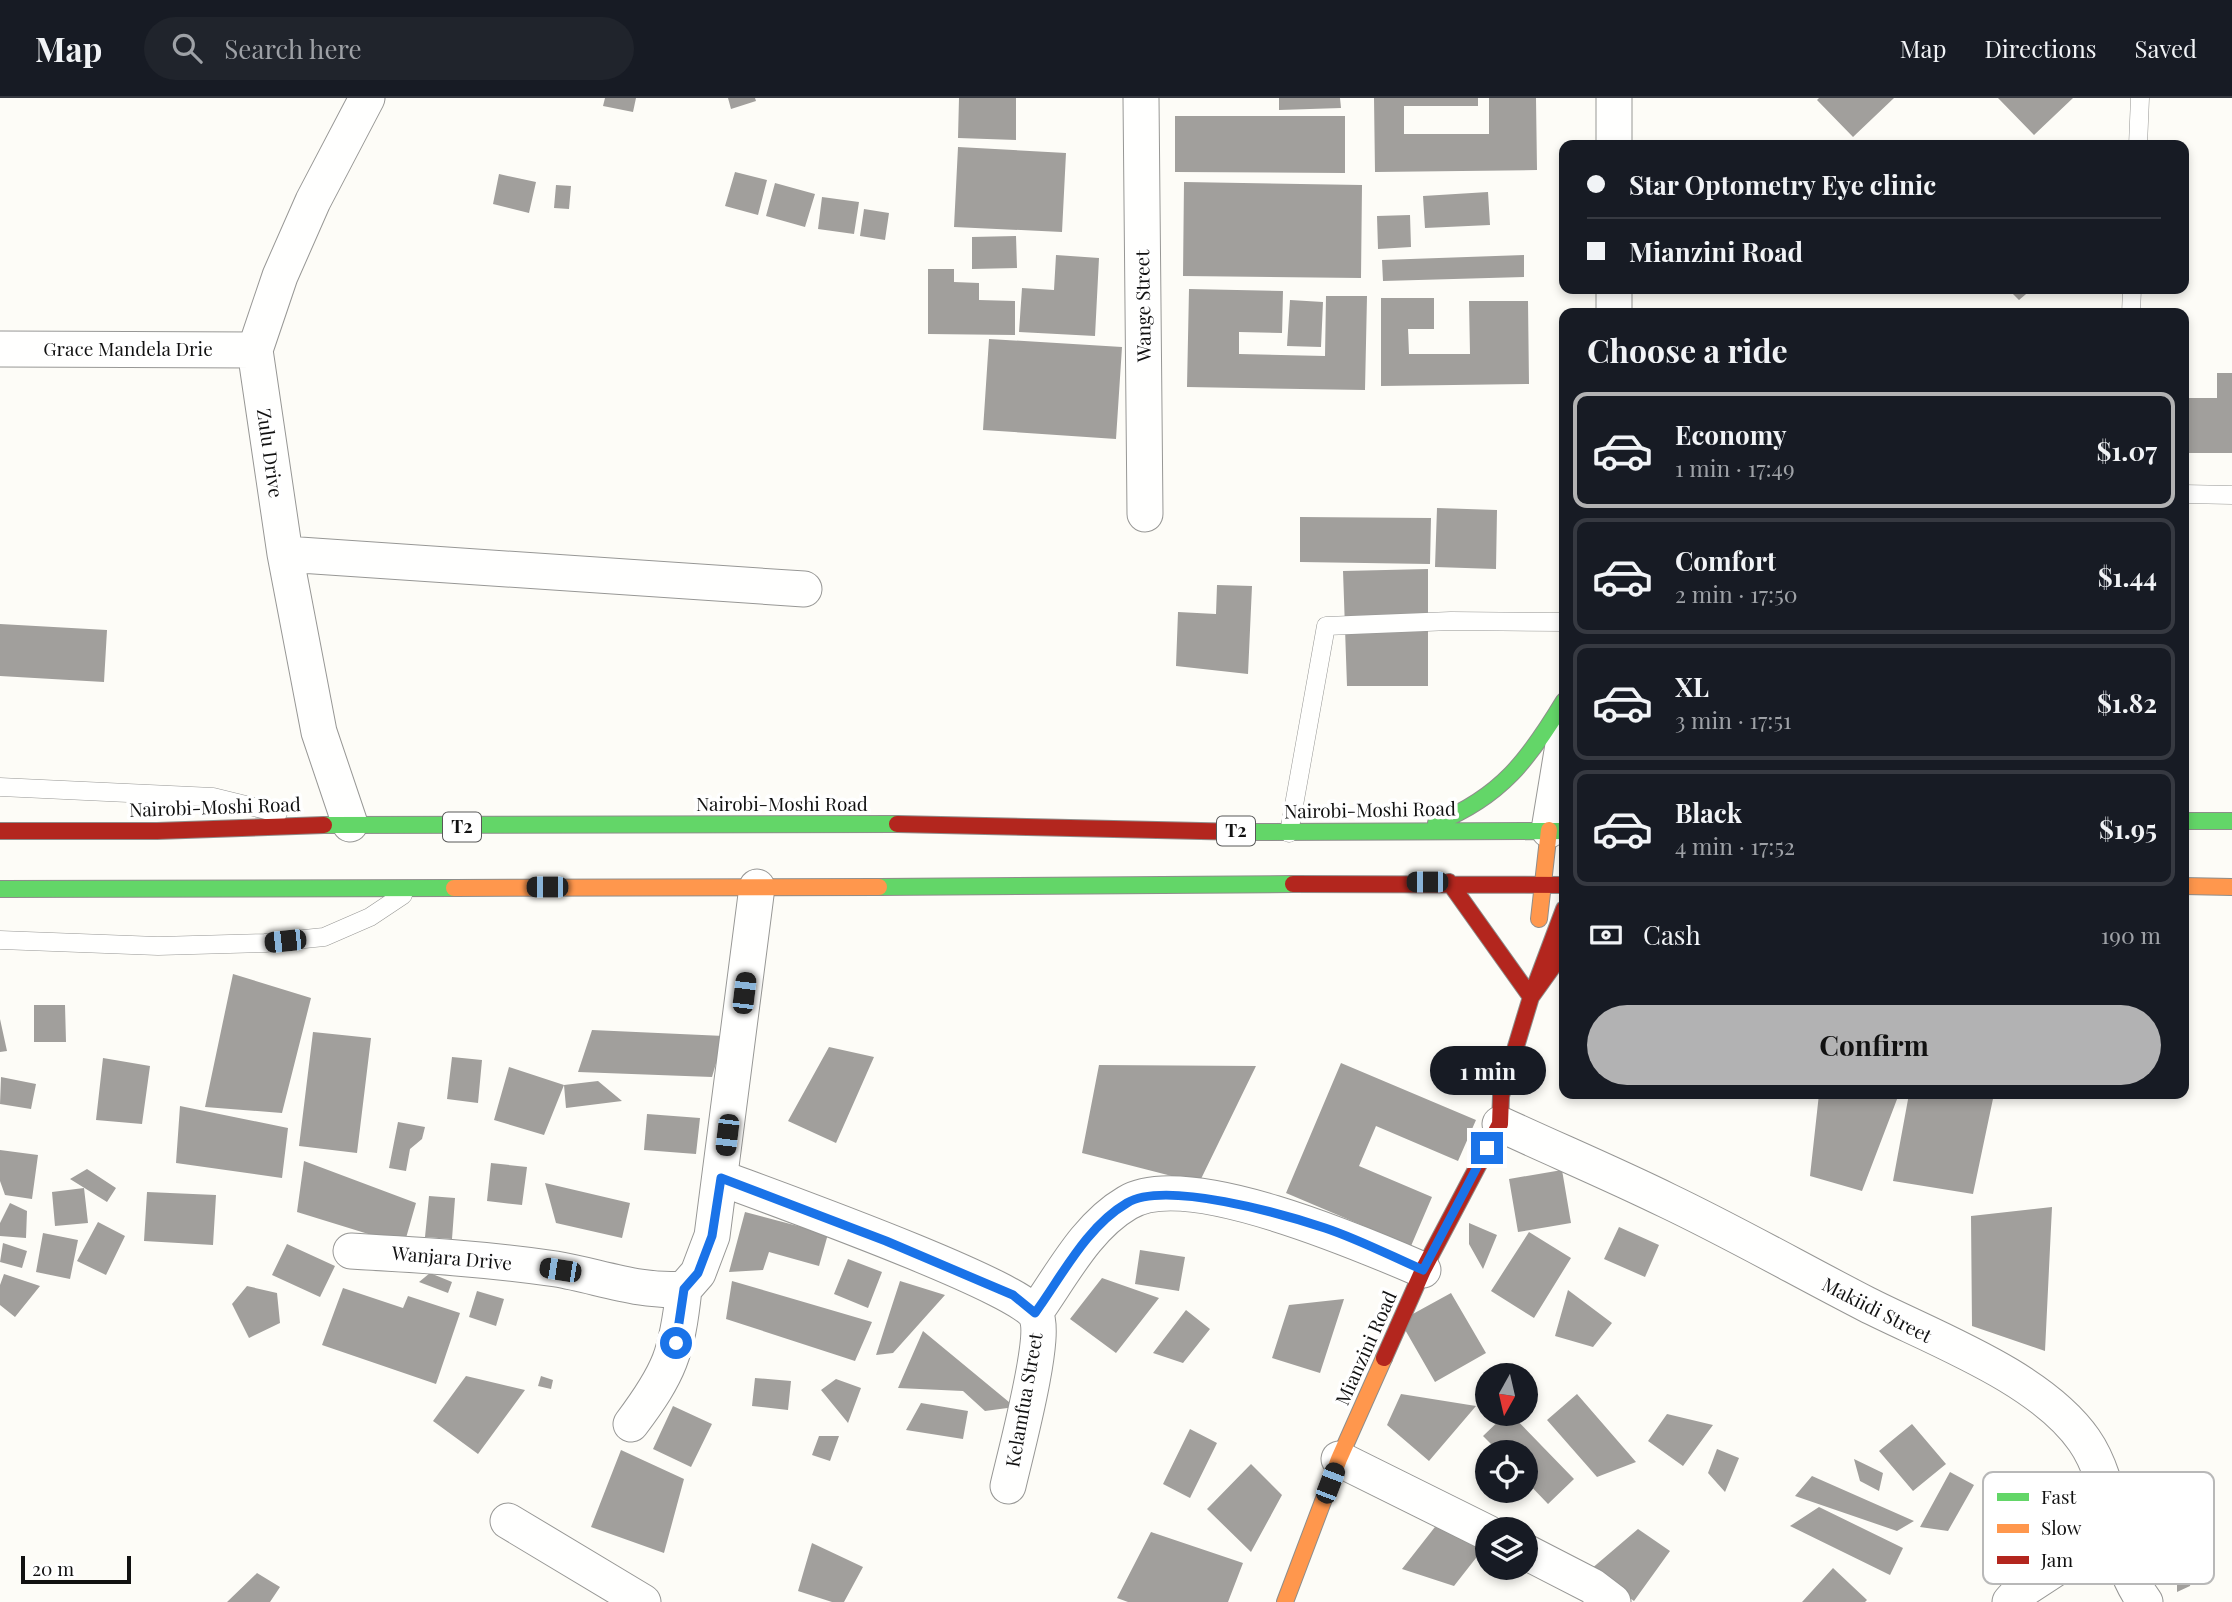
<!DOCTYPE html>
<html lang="en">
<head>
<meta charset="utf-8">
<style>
	body { margin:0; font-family:"Playfair Display",serif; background:#20242c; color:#f1f3f6; height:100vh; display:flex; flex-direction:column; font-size:26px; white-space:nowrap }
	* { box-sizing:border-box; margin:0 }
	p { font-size:23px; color:#9ea1a6 }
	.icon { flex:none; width:38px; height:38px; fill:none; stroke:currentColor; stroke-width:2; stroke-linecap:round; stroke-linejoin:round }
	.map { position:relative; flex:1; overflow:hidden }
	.side { position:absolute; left:1559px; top:210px; width:630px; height:791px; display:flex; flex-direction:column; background:#171b24; border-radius:14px; box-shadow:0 4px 10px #0003 }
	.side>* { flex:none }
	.top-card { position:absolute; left:1559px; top:42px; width:630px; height:154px; border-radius:14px; box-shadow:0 4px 10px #0003; display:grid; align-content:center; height:154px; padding:0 28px; background:#171b24 }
	.needle { width:46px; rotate:188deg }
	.controls { position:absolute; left:1475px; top:1265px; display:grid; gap:14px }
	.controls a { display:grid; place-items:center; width:63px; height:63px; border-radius:50%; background:#171b24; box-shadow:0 4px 10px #0003; font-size:35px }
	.scale { position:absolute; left:21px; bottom:18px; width:110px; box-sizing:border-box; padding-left:7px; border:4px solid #111; border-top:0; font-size:19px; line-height:24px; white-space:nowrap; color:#111; -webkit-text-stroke:5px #fff; paint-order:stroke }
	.end { position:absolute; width:32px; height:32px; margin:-16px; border:9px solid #1a73e8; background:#fff; box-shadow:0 0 0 4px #fff }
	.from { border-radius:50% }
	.bubble { position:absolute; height:49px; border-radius:24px; background:#171b24; box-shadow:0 4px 10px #0003; font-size:23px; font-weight:700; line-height:49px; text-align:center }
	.car { position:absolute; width:21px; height:42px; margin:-21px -10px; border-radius:9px; box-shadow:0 0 5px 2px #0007; background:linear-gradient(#222 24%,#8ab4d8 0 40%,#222 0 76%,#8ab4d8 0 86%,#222 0) }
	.top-card b { display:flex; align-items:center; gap:24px; height:66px; font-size:26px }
	.top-card b+b { border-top:2px solid #363941 }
	.top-card i { width:18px; height:18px; background:#f1f3f6 }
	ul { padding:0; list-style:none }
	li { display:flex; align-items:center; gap:21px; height:116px; margin:0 14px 10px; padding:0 14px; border:4px solid #363941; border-radius:14px }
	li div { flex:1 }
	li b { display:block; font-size:26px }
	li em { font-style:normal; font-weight:700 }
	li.on { border-color:#b2b2b3 }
	li>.icon { width:63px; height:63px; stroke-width:1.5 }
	h2 { padding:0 28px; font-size:32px; line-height:84px }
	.pay { display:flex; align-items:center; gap:18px; height:77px; padding:0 28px; font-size:26px }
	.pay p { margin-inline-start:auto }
	.button { display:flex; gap:14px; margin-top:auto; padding:14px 28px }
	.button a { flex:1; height:80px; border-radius:42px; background:#b2b2b3; color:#111; font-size:28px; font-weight:700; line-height:80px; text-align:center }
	header { display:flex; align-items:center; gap:42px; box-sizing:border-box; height:98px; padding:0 35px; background:#171b24; border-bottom:2px solid #363941 }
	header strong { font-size:33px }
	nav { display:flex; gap:38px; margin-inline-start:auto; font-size:24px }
	.search { width:490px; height:63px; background:#20242c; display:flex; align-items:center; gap:18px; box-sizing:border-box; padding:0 24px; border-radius:38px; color:#9ea1a6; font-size:26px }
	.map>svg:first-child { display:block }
	.building { fill:#a19f9c }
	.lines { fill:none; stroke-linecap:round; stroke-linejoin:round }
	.lane-casing { stroke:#979795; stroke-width:19 }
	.street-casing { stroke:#979795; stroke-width:37 }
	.fast-casing { stroke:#8e8d8b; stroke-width:18 }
	.slow-casing { stroke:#8e8d8b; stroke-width:18 }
	.jam-casing { stroke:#8e8d8b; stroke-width:18 }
	.lane { stroke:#fffffe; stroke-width:18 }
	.street { stroke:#fffffe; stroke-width:35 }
	.fast { stroke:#63d668; stroke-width:16 }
	.slow { stroke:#ff974d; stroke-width:16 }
	.jam { stroke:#b3261e; stroke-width:16 }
	.route { stroke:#1a73e8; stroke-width:9 }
	.labels { text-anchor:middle; stroke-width:7; stroke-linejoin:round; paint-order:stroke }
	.shield { fill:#fff; stroke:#585858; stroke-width:2 }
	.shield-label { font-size:18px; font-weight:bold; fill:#111 }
	.street-label { font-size:19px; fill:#111; stroke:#fff }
	.key { fill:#fff; stroke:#b8b8b8; stroke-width:2 }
	.key-label { font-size:19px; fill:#111 }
</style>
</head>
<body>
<header>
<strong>Map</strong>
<div class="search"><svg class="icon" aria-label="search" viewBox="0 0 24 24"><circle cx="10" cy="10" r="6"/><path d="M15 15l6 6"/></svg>Search here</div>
<nav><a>Map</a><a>Directions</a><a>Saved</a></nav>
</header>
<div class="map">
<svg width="2232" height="1504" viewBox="0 0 2232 1504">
	<rect width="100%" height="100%" fill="#fdfcf7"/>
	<path class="building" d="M605,0H636L633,14L603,8Z
		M728,0H755L756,3L731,11Z
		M959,0H1016V42L958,40Z
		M1279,0H1340L1341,10L1279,12Z
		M1374,0H1478V8H1404V36H1489V0H1536L1537,72L1375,74Z
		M1819,0H1894L1853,39L1817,2Z
		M1998,0H2073L2034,37Z
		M1175,18H1345V75L1175,74Z
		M958,49L1066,55L1062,134L954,129Z
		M735,74L767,82L758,117L725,108Z
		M499,76L536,84L529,115L493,106Z
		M1184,84L1362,87L1361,180L1183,178Z
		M775,85L815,96L805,129L766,118Z
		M556,87L571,88L569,111L554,110Z
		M1488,94L1490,127L1425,130L1423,98Z
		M822,99L859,104L854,136L818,131Z
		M864,111L889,115L885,142L860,138Z
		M1410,117L1411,149L1378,151L1377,118Z
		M1016,138L1017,170L972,171V139Z
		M1056,157L1099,160L1095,238L1019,234L1022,190L1054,192Z
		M1524,157V179L1383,183L1382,162Z
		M928,171H954V184L979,185V202L1015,203V237L928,236Z
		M1189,191L1283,193L1282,235L1239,234V256L1325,258L1326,198H1367L1365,292L1187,289Z
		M2008,191H2032L2019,202Z
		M1381,200H1434V231H1408L1409,256H1470L1469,203H1528L1529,286L1381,288Z
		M1290,202L1323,204L1321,249L1287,248Z
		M989,241L1122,249L1116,341L983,332Z
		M2217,275H2232V355H2184V300H2217Z
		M1437,410L1497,412L1496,471L1435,469Z
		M1300,419L1431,420L1430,466L1300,464Z
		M1428,471V588H1347L1343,473Z
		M1217,487L1252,488L1248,576L1176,568L1178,514L1216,516Z
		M0,526L107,532L104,584L0,578Z
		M233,876L311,900L282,1015L205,1009Z
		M34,907H65L66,944H34Z
		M0,921L7,953L0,954Z
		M592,932L724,938L712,979L578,974Z
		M313,934L371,940L357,1055L299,1048Z
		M829,949L874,959L836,1045L788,1023Z
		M452,959L482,962L478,1005L447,1001Z
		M103,960L150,968L142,1026L96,1022Z
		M1341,965L1476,1022L1458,1063L1376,1028L1359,1068L1432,1099L1411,1148L1286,1095Z
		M1099,967L1256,968L1199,1085L1082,1055Z
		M509,969L564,987L544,1037L494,1022Z
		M1,979L36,986L31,1011L0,1006Z
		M598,983L622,1003L566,1010L564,987Z
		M1819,996H1899L1862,1093L1810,1078Z
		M1909,996H1994L1973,1096L1893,1083Z
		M180,1008L288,1030L282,1080L176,1065Z
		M647,1016L700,1020L696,1056L644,1052Z
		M398,1024L425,1029L422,1041L410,1051L406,1073L389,1070Z
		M0,1052L38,1057L32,1101L5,1097L0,1083Z
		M304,1063L416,1105L404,1147L297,1114Z
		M491,1065L527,1069L522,1107L487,1103Z
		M87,1071L116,1090L107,1104L70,1081Z
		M1562,1072L1571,1125L1518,1134L1509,1081Z
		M545,1085L630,1105L622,1140L556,1125Z
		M84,1090L88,1125L55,1128L52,1094Z
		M147,1094L216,1097L213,1147L144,1143Z
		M429,1098L455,1100L452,1141L425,1139Z
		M10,1105L27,1113L26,1140L0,1138V1125Z
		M2052,1109L2045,1253L1972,1228L1971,1118Z
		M745,1114L828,1136L819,1168L769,1154L763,1172L729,1174Z
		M98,1124L125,1138L106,1177L77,1163Z
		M1469,1125L1497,1137L1483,1171L1469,1146Z
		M1619,1129L1659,1147L1645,1179L1604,1161Z
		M1529,1134L1571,1160L1534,1220L1491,1193Z
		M43,1135L78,1142L70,1181L36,1174Z
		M3,1145L27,1153L22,1170L0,1164Z
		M287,1146L335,1168L320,1199L272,1177Z
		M1140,1152L1185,1159L1179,1193L1135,1186Z
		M848,1161L882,1174L868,1210L834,1196Z
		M430,1175L452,1184L448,1195L419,1184Z
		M4,1176L40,1188L15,1219L0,1207V1187Z
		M1102,1180L1159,1200L1116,1255L1070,1221Z
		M732,1183L872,1224L855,1263L726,1221Z
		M900,1183L945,1197L893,1255L876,1257Z
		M247,1188L277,1195L280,1225L249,1240L232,1206Z
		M343,1190L403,1210L408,1198L460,1215L436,1286L322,1247Z
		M1568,1192L1612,1225L1593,1249L1555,1238Z
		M477,1193L504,1201L496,1228L469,1219Z
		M1451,1195L1486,1255L1435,1284L1400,1223Z
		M1344,1201L1320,1275L1272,1260L1289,1207Z
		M1186,1212L1210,1231L1183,1265L1153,1255Z
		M923,1233L1015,1309L985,1313L963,1293L898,1290Z
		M466,1278L525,1292L478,1356L433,1323Z
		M541,1278L553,1282L551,1291L538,1288Z
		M755,1280L791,1283L788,1312L752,1308Z
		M836,1281L861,1290L848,1325L821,1292Z
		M1401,1296L1476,1308L1429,1363L1387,1327Z
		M1577,1296L1636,1364L1597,1379L1547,1322Z
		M921,1305L968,1313L963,1341L906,1332Z
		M673,1308L712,1326L691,1369L653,1351Z
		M1506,1316H1511L1574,1381L1548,1406L1526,1383V1354H1499L1483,1338Z
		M1667,1316L1713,1327L1683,1368L1648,1343Z
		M1912,1326L1946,1366L1913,1393L1879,1353Z
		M1190,1331L1217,1345L1190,1400L1163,1386Z
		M819,1338H839L830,1363L812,1357Z
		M1717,1351L1739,1360L1725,1394L1708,1375Z
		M621,1352L684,1381L664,1455L591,1429Z
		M1854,1361L1883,1375L1879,1393L1860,1383Z
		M1251,1366L1282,1397L1251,1454L1207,1411Z
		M1950,1374L1974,1387L1948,1433L1920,1429Z
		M1812,1378L1914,1423L1897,1433L1795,1398Z
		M1819,1409L1903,1450L1890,1477L1790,1428Z
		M1442,1420L1483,1451L1454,1488L1402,1471Z
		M1638,1431L1670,1453L1634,1503L1590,1472Z
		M1151,1434L1243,1465L1228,1504H1128L1117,1500Z
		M812,1445L863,1469L844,1504H832L798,1493Z
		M2177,1462H2196L2190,1488L2177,1494Z
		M1833,1470L1867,1502L1865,1504H1802Z
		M257,1475L280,1489L270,1504H227Z"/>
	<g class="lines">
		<defs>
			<path id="lane" d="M2138,47L2140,0
				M2131,215L2132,191
				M2184,396L2232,397
				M0,689L213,699L278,715
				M1289,735L1326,528L1451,523L1564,524
				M0,842L158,848L265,845L324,839L370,819L403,797"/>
			<path id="street" d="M1141,0L1145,416
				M1614,0V47
				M1614,191V215
				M0,251L255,252
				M285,456L804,491
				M350,726L319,634L285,456L255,252L280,178L313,103L367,0
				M1549,732L1564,641
				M1500,1026C1556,1052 1613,1076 1668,1103C1735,1135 1800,1172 1866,1206C1933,1240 2040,1279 2084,1342C2117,1389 2110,1458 2145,1504
				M721,1080C766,1097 1021,1188 1036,1217C1047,1240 1015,1357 1008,1388
				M351,1153C420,1157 488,1161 556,1171C598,1178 641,1195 684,1191L698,1175L712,1138L757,789
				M1035,1215C1062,1177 1086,1129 1127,1105C1185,1069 1363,1146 1423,1172
				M631,1326C670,1274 677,1255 684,1191
				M1339,1361L1488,1435
				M508,1423L643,1504
				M1526,1454L1592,1488L1613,1504
				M2010,1504L2018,1495L2116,1431"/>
			<path id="fast" d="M2184,723H2232
				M1436,725C1501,699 1529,661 1564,603
				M324,727L897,726
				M1244,734L1564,733
				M879,789L1293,786
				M0,791L454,790"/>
			<path id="slow" d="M2184,788L2232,789
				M454,790L879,789
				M1539,821L1549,732
				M1285,1504L1339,1361L1384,1260"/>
			<path id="jam" d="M897,726L1244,734
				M0,733H157L324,727
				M1449,784L1531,899L1564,853
				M1293,786L1564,787
				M1384,1260L1423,1172L1500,1026L1501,998L1531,899L1564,811"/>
		</defs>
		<use href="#lane" class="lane-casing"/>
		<use href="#street" class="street-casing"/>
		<use href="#fast" class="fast-casing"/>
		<use href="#slow" class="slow-casing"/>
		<use href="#jam" class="jam-casing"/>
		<use href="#lane" class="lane"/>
		<use href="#street" class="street"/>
		<use href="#fast" class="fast"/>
		<use href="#slow" class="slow"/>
		<use href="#jam" class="jam"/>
	</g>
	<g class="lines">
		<path class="route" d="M676,1245L684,1191L698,1175L712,1138L721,1080L886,1143L1013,1197L1035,1215C1062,1178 1086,1129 1127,1105C1165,1082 1283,1116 1325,1130C1358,1141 1391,1158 1423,1172L1487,1050"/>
	</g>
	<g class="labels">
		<g class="shield">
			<rect x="443" y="714.5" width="38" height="29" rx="5"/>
			<rect x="1217" y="718.5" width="38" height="29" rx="5"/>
		</g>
		<g class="shield-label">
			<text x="462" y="735">T2</text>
			<text x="1236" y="739">T2</text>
		</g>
		<g class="street-label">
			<text transform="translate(1143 208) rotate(-91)" y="7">Wange Street</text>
			<text x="128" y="258">Grace Mandela Drie</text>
			<text transform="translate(270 355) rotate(82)" y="7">Zulu Drive</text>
			<text x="782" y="713">Nairobi-Moshi Road</text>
			<text transform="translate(215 709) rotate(-2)" y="7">Nairobi-Moshi Road</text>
			<text transform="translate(1370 712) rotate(-1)" y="7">Nairobi-Moshi Road</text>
			<text transform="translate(452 1160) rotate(5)" y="7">Wanjara Drive</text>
			<text transform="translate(1877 1212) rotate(27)" y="7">Makiidi Street</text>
			<text transform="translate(1366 1250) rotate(-66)" y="7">Mianzini Road</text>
			<text transform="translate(1024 1302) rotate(-80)" y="7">Kelamfua Street</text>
		</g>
	</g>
	<rect x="1983" y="1374" width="231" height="112" rx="10" class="key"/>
	<rect x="1997" y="1395" width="32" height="8" fill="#63d668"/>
	<rect x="1997" y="1426" width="32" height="9" fill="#ff974d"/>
	<rect x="1997" y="1458" width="32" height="8" fill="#b3261e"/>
	<g class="key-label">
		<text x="2041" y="1406">Fast</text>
		<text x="2041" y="1437">Slow</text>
		<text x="2041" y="1469">Jam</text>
	</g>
</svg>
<div class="controls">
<a><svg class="needle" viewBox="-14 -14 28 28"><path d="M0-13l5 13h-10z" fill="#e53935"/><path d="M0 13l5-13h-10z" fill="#9ea1a6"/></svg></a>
<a><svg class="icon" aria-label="locate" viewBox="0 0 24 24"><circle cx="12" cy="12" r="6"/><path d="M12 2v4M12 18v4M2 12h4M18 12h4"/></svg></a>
<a><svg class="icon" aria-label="layers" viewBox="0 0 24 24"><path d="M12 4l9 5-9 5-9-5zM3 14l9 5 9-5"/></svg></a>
</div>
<div class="scale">20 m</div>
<i class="end from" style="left:676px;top:1245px"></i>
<i class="end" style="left:1487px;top:1050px"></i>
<div class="bubble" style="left:1430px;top:948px;width:116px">1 min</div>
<i class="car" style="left:1427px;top:784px;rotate:270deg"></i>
<i class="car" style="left:547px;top:789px;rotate:270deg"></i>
<i class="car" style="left:285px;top:843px;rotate:264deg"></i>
<i class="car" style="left:744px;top:895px;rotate:7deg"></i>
<i class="car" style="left:727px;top:1037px;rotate:187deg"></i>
<i class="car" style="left:560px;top:1172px;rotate:279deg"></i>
<i class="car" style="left:1330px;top:1385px;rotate:21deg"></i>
<div class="top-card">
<b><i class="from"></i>Star Optometry Eye clinic</b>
<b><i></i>Mianzini Road</b>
</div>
<section class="side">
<h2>Choose a ride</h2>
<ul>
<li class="on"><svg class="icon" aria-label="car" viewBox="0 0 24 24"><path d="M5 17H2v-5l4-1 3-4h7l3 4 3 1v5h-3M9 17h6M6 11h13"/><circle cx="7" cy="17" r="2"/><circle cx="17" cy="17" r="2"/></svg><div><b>Economy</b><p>1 min · 17:49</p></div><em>$1.07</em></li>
<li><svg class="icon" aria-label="car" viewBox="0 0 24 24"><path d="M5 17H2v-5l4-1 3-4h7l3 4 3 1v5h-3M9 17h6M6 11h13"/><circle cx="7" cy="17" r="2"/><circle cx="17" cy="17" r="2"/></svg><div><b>Comfort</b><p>2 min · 17:50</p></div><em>$1.44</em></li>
<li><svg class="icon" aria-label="car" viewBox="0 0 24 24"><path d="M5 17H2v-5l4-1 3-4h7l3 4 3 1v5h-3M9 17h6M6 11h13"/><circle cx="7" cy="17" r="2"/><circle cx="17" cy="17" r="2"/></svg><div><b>XL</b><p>3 min · 17:51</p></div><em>$1.82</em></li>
<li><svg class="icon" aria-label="car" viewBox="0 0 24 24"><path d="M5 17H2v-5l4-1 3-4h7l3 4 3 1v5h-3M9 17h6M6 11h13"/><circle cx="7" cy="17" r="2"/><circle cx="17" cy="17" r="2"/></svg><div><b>Black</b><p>4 min · 17:52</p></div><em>$1.95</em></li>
</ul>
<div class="pay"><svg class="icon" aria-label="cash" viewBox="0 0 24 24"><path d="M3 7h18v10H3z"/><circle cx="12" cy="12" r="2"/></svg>Cash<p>190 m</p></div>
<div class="button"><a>Confirm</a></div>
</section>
</div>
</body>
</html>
